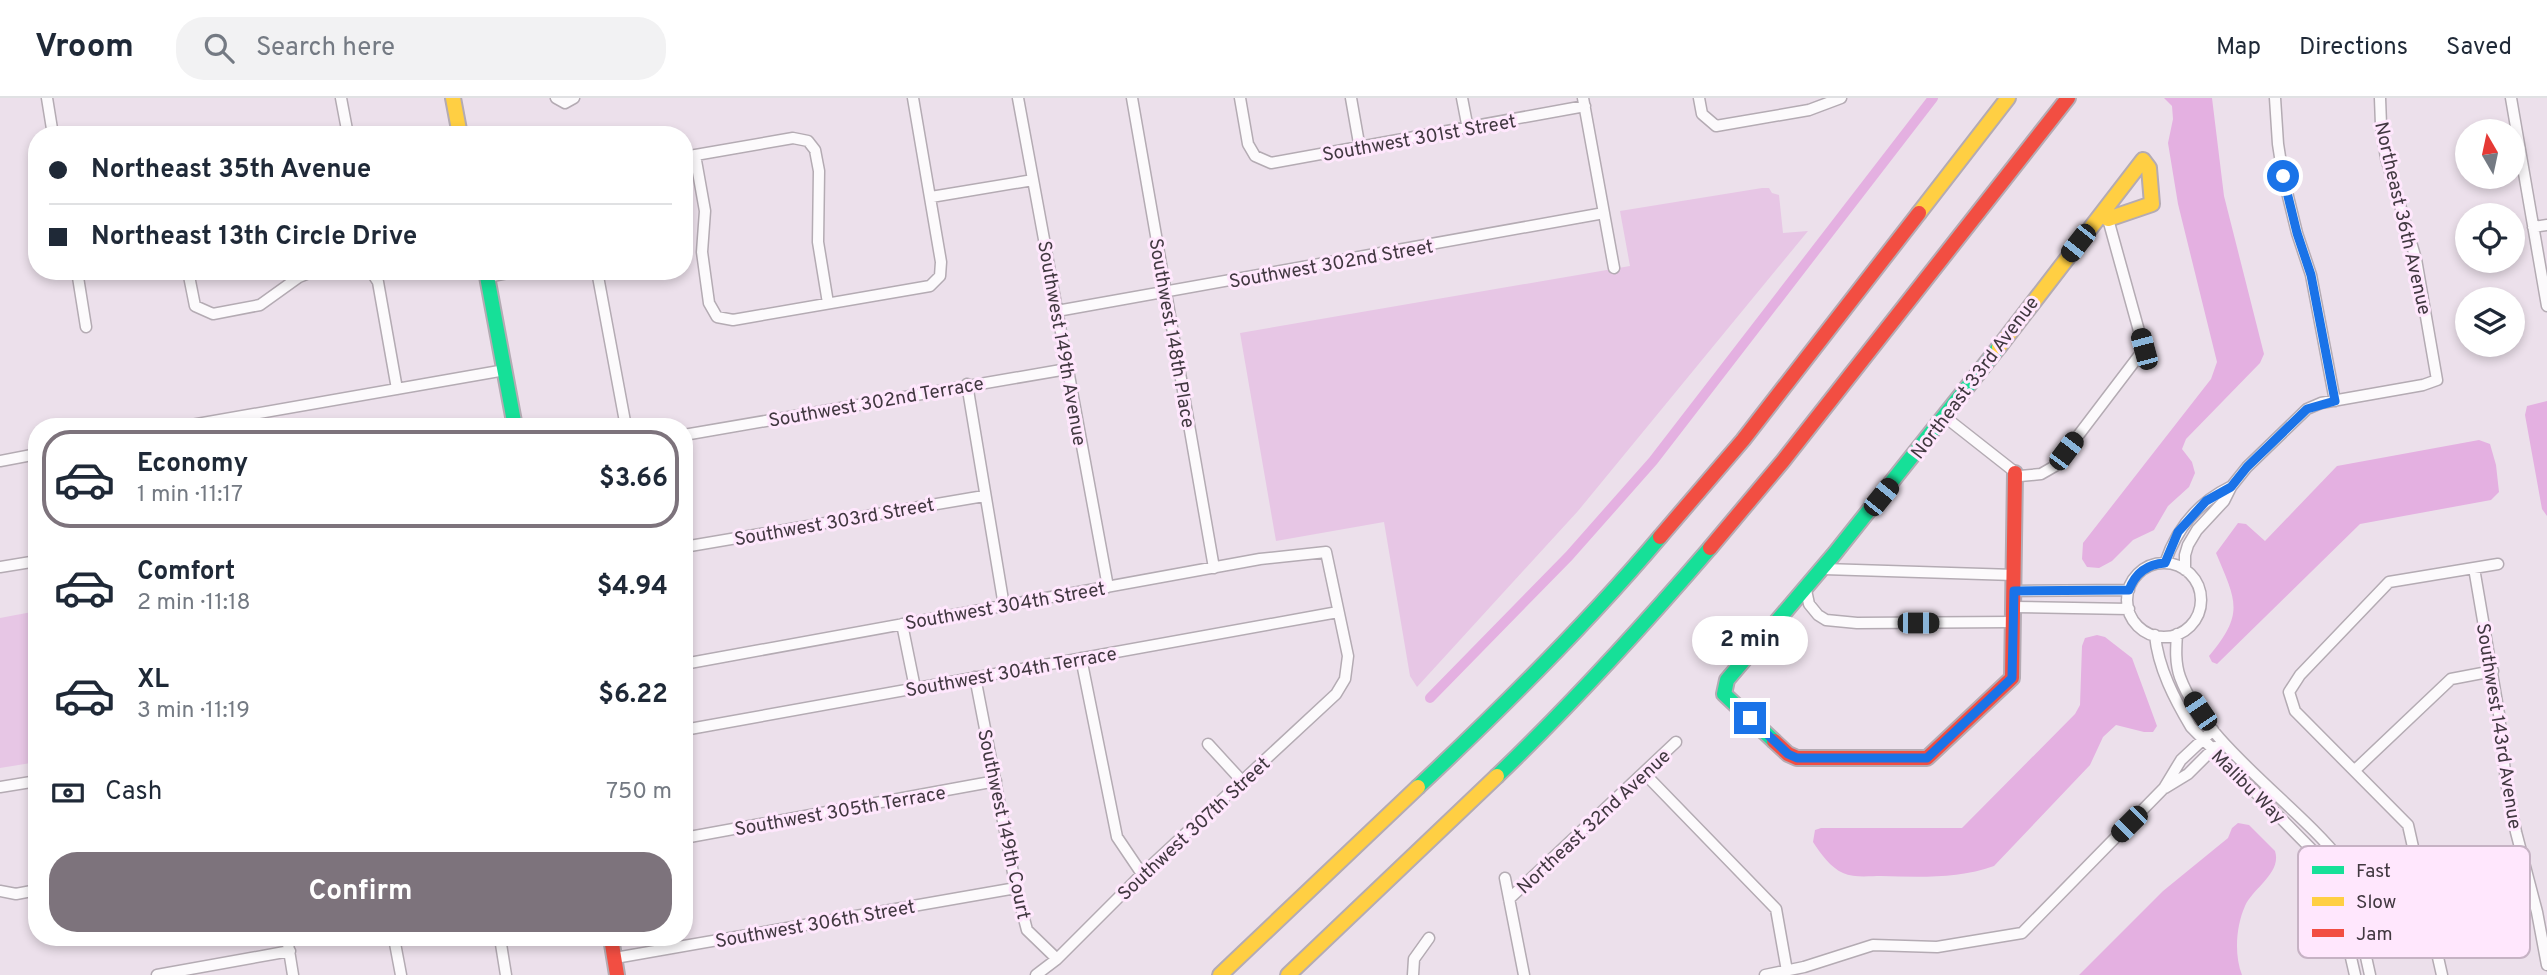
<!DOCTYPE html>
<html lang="en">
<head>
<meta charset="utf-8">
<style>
	body { margin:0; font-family:Overpass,sans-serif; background:#f2f2f3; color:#1f2937; height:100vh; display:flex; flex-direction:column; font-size:26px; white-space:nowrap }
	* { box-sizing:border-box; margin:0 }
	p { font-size:23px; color:#747a83 }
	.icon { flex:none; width:38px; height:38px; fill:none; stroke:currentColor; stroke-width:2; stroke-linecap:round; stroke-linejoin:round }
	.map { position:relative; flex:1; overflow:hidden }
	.panel { position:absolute; left:28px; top:320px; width:665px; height:528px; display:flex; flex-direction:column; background:#fff; border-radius:28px; box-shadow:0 4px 10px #0003 }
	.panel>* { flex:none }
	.hud { position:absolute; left:28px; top:28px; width:665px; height:154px; border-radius:28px; box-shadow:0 4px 10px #0003; display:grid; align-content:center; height:154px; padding:0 21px; background:#fff }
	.needle { width:46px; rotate:351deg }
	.controls { position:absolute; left:2455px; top:21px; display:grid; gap:14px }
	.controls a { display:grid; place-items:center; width:70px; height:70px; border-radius:50%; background:#fff; box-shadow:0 4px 10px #0003; font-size:35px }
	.end { position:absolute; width:32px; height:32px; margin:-16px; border:9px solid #1a73e8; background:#fff; box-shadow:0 0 0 4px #fff }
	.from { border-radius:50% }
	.bubble { position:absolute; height:49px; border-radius:24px; background:#fff; box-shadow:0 4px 10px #0003; font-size:23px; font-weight:700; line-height:49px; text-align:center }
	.car { position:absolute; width:21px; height:42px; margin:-21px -10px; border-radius:9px; box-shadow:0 0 5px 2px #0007; background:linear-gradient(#222 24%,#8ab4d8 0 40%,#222 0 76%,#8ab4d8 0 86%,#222 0) }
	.hud b { display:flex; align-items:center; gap:24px; height:66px; font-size:26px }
	.hud b+b { border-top:2px solid #e0e1e3 }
	.hud i { width:18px; height:18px; background:#1f2937 }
	ul { padding:12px 0 0; list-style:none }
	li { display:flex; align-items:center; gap:21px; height:98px; margin:0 14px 10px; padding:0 7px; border:4px solid transparent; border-radius:28px }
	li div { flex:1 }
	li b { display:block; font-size:26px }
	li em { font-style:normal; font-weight:700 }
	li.current { border-color:#7d737c }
	li>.icon { width:63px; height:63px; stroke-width:1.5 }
	.pay { display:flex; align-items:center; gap:18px; height:77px; padding:0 21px; font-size:26px }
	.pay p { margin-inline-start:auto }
	.button { display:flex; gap:14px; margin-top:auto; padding:14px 21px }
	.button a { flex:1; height:80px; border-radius:28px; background:#7d737c; color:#fff; font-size:28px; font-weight:700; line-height:80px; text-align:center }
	header { display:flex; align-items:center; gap:42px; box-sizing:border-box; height:98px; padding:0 35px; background:#fff; border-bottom:2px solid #e0e1e3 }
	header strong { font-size:33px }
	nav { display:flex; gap:38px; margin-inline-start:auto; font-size:24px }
	.search { width:490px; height:63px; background:#f2f2f3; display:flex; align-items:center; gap:18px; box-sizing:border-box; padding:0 24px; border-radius:28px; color:#747a83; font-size:26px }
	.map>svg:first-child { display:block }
	.green { fill:#e7c6e5 }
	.water { fill:#e4b0e1 }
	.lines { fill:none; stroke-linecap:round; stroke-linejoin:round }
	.canal { stroke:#e4b0e1; stroke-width:10 }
	.street-casing { stroke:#b4abb3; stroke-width:13 }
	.fast-casing { stroke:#b4abb3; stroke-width:18 }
	.slow-casing { stroke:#b4abb3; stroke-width:18 }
	.jam-casing { stroke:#b4abb3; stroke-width:18 }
	.street { stroke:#fcfafc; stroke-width:10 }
	.fast { stroke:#16e098; stroke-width:14 }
	.slow { stroke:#ffcf43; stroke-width:14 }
	.jam { stroke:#f24e42; stroke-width:14 }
	.route { stroke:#1a73e8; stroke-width:9 }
	.labels { text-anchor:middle; stroke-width:6; stroke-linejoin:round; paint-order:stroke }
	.street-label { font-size:19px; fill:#413840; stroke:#ffe7fd }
	.key { fill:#ffe7fd; stroke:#c6b2c4; stroke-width:2 }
	.key-label { font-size:19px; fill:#413840 }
</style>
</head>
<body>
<header>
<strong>Vroom</strong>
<div class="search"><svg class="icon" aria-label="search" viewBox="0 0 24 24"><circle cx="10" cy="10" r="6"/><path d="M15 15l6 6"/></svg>Search here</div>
<nav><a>Map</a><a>Directions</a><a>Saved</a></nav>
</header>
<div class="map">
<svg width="2547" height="877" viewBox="0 0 2547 877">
	<rect width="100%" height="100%" fill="#ece0eb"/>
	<path class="green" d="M1762,90H1769L1772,95L1779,97L1783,135L1808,133L1578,413L1417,589L1410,578L1384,424L1276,443L1240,235L1630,168L1620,113Z
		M37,513V664L0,670V520Z"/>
	<path class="water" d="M2164,0H2212L2224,98L2264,256L2260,265L2186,341L2182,351L2192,364L2195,375L2189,389L2168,408L2154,432L2133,442L2112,463L2099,470L2087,469L2082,461L2083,445L2211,281L2217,264L2178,106L2168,45L2173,21L2172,8Z
		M2547,303V418L2542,411L2525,317L2527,308Z
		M2479,342L2490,346L2496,367L2499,394L2491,402L2360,426L2217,566L2212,564L2209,558C2245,515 2236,503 2216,455L2238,425L2246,426L2265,443L2337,368Z
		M2097,537L2105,539L2132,560L2157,628L2153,634H2144L2116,627L2103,639L2090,667L1994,768C1958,781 1918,779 1881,778C1869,778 1854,780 1843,775C1831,770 1820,755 1813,744L1815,732L1821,730H1962L2075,616L2080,607L2082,548L2085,540Z
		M2238,725L2249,727L2275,753C2282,775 2253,790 2245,808C2236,828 2234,857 2242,877H2079L2163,793L2228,740L2232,730Z"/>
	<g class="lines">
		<path class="canal" d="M1430,600L1569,458L1653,363L1933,0"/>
		<defs>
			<path id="street" d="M47,0L53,37
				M341,0L348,37
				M556,0L565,5L574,0
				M1018,0L1108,489
				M1132,0L1214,470
				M1240,0L1248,46L1255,58L1271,65L1585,8
				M1351,0L1360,51
				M1462,0L1468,31
				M1583,0L1614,170
				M1699,0L1702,16L1716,28L1809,12L1841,0
				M2275,0L2278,46L2283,78L2297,135L2311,177L2335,303
				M2511,0L2547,208
				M695,57L705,113L702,154L709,205L717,219L733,222L930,188L940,178L941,164L913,0
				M684,59L793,40L808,43L815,52L819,73L818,144L828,205
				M931,99L1033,82
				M2533,129L2547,127
				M77,173L86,229
				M188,173L195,208L213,216L260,207L299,179L314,173
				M371,173L378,184L397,291
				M597,173L626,329
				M487,179L519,173
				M1057,213L1604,115
				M967,286L1004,508
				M1945,319L2020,378L2041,376L2055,368L2144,251L2108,121L2104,118
				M180,329L505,272
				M684,337L1067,271
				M0,363L37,356
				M684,449L984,398
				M2165,465C2177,430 2197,405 2230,389
				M2127 502a37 37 0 1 1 74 0a37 37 0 1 1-74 0Z
				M0,469L37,463
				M2474,470L2499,616L2506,684L2516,734L2537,814L2547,867
				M1824,471L2014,477
				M2185,472V457L2188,447L2197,432L2224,403L2231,389L2247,369L2307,311L2321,305L2423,287L2437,282L2416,161L2386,60L2381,27L2380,0
				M1806,492L1809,506L1818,517L1826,522L1857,525L2013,524
				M2014,493L2129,492
				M2013,509L2129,511
				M902,526L915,590
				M2177,536C2176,550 2175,565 2180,579C2205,647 2297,706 2342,764L2347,773L2370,877
				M2155,537C2158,570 2175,602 2191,629L2326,766L2332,777L2355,877
				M1081,560L1117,739L1142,776
				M684,566L1260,461L1326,454L1348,558L1345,581L1336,596L1142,776L1057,861L1036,877
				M975,579L1016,790L1027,832L1057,861
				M684,632L1338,514
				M1208,646L1242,683
				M2355,672L2451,581L2493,573
				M1644,675L1776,811L1787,873
				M0,689L37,683
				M2165,690L2188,676L2215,649
				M684,740L996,683
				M1505,780L1524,877
				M0,793L16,796L37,792
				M1509,801L1676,644
				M287,840L293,877
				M394,840L401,877
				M500,840L506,877
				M615,860L1016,790
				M157,877L290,853
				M1413,877L1414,861L1429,840
				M1765,877L1804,869L1873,847L1937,849L2022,835L2164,690L2181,662L2213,632
				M2442,877L2408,727L2295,613L2289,594L2300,577L2389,484L2498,466"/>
			<path id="fast" d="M486,173L515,329
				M1774,643L1724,596L1727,582L1835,455L1999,249
				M1497,678C1572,606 1642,529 1710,450
				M1418,689C1502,610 1585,528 1660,439"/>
			<path id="slow" d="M453,0L460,37
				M1919,115L2008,0
				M1999,249L2143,62L2149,70L2152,106L2108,121
				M1220,877L1418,689
				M1288,877L1497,678"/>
			<path id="jam" d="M1660,439L1743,342L1919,115
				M1710,450L1783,363L2068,0
				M1774,643L1788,656L1797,660H1927L2012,580L2015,375
				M611,840L617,877"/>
		</defs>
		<use href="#street" class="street-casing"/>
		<use href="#fast" class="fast-casing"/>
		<use href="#slow" class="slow-casing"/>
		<use href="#jam" class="jam-casing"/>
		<use href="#street" class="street"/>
		<use href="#fast" class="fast"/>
		<use href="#slow" class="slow"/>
		<use href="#jam" class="jam"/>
	</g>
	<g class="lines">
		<path class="route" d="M1750,620L1788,656L1797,660H1927L2012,580L2014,493L2129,492C2135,476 2147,466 2165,465L2178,434L2206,403L2231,389L2247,369L2307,311L2335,303L2311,177L2297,135L2283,78"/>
	</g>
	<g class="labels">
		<g class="street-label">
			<text transform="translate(1419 39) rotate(-10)" y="7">Southwest 301st Street</text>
			<text transform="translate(2404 120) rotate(77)" y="7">Northeast 36th Avenue</text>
			<text transform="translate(1331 165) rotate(-10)" y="7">Southwest 302nd Street</text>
			<text transform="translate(1173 235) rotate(80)" y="7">Southwest 148th Place</text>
			<text transform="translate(1063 245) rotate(80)" y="7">Southwest 149th Avenue</text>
			<text transform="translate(1974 279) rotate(-53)" y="7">Northeast 33rd Avenue</text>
			<text transform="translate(876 303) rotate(-10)" y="7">Southwest 302nd Terrace</text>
			<text transform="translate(834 423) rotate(-10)" y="7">Southwest 303rd Street</text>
			<text transform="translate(1005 507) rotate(-10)" y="7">Southwest 304th Street</text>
			<text transform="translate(1011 573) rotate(-10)" y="7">Southwest 304th Terrace</text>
			<text transform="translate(2500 628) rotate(81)" y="7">Southwest 143rd Avenue</text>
			<text transform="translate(2249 688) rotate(45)" y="7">Malibu Way</text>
			<text transform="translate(840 712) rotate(-10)" y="7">Southwest 305th Terrace</text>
			<text transform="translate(1593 723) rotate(-43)" y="7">Northeast 32nd Avenue</text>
			<text transform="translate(1005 726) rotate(78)" y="7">Southwest 149th Court</text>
			<text transform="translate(1193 730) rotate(-43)" y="7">Southwest 307th Street</text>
			<text transform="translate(815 825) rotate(-10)" y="7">Southwest 306th Street</text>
		</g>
	</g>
	<rect x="2298" y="748" width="232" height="112" rx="10" class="key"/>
	<rect x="2312" y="768" width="32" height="8" fill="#16e098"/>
	<rect x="2312" y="799" width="32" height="9" fill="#ffcf43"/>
	<rect x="2312" y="831" width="32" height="8" fill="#f24e42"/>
	<g class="key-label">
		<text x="2356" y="779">Fast</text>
		<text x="2356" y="810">Slow</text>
		<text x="2356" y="842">Jam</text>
	</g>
</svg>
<div class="controls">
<a><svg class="needle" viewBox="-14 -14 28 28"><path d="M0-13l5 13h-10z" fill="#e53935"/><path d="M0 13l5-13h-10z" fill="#747a83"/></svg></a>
<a><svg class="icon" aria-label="locate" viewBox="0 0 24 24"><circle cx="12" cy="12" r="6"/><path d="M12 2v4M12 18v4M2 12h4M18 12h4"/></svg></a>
<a><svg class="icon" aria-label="layers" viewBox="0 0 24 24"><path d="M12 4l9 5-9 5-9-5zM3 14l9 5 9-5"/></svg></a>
</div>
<i class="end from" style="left:2283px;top:78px"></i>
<i class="end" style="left:1750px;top:620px"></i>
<div class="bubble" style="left:1692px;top:518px;width:116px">2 min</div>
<i class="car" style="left:2078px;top:145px;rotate:218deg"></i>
<i class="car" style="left:2144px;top:251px;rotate:345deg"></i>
<i class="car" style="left:2066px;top:353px;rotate:37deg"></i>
<i class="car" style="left:1881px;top:399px;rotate:39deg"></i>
<i class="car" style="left:1918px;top:525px;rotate:90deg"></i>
<i class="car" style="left:2200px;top:613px;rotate:326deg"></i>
<i class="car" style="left:2129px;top:726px;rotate:225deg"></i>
<div class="hud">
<b><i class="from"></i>Northeast 35th Avenue</b>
<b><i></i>Northeast 13th Circle Drive</b>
</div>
<section class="panel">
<ul>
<li class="current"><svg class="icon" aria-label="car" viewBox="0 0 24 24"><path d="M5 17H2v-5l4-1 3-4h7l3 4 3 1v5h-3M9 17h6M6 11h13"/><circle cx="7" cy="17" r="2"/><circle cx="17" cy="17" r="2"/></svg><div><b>Economy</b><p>1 min · 11:17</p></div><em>$3.66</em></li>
<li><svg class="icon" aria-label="car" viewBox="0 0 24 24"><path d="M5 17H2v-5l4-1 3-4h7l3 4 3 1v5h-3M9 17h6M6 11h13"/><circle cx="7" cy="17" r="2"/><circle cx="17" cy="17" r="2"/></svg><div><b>Comfort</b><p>2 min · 11:18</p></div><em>$4.94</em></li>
<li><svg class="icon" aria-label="car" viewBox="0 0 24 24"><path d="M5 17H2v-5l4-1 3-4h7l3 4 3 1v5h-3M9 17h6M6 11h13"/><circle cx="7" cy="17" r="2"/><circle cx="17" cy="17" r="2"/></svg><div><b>XL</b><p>3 min · 11:19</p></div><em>$6.22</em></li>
</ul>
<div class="pay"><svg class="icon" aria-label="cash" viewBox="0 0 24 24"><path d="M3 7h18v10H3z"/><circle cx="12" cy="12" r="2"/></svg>Cash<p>750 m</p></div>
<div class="button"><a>Confirm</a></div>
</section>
</div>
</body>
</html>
